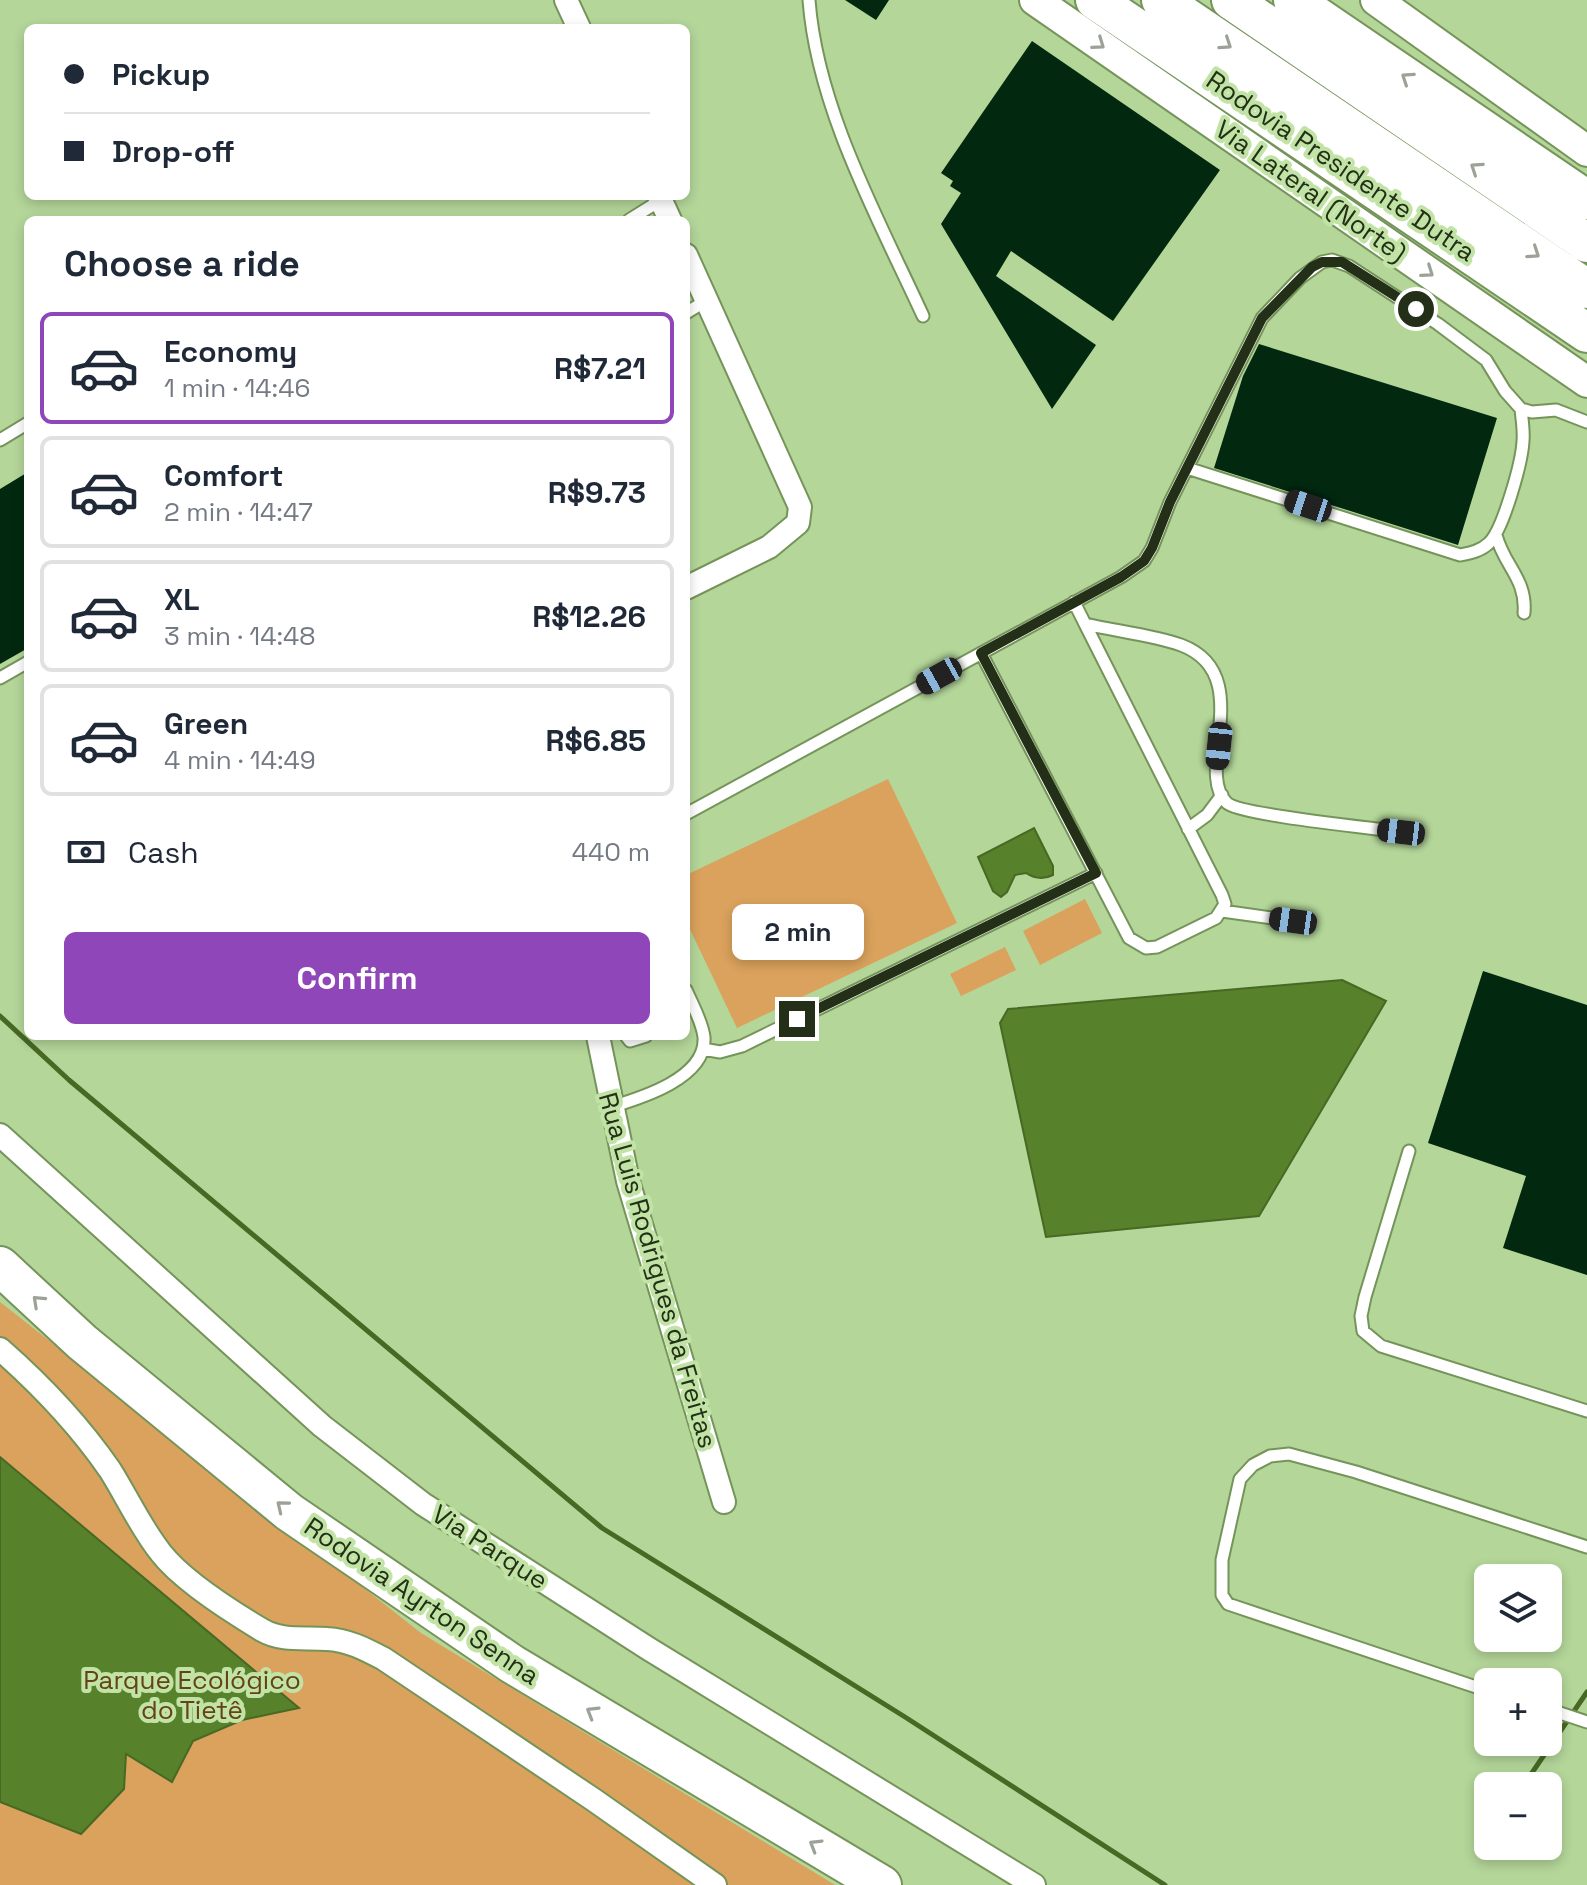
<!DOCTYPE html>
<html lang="en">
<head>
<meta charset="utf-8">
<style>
	body { margin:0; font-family:"Space Grotesk",sans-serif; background:#f6f6f7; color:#1f2937; height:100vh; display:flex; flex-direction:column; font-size:30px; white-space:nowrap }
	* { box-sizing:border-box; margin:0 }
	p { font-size:26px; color:#747a83 }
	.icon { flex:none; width:44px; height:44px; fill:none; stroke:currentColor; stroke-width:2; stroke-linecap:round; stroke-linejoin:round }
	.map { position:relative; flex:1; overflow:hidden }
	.drawer { position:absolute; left:24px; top:216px; width:666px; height:824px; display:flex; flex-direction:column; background:#fff; border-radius:12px; box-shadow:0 4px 12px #0003 }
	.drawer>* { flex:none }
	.banner { position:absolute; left:24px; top:24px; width:666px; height:176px; border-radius:12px; box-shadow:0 4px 12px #0003; display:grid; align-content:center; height:176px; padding:0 40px; background:#fff }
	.tools { position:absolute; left:1474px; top:1564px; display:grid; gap:16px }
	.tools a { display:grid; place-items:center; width:88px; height:88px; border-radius:12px; background:#fff; box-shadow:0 4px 12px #0003; font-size:40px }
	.end { position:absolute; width:36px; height:36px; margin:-18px; border:10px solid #233017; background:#fff; box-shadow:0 0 0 4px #fff }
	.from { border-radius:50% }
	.bubble { position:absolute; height:56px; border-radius:12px; background:#fff; box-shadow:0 4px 12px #0003; font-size:26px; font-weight:700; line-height:56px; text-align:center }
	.car { position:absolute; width:24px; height:48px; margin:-24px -12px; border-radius:10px; box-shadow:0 0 6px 2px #0007; background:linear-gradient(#222 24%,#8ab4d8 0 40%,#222 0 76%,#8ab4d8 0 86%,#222 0) }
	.banner b { display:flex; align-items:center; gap:28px; height:76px; font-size:30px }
	.banner b+b { border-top:2px solid #e0e1e3 }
	.banner i { width:20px; height:20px; background:#1f2937 }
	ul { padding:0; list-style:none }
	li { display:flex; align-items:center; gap:24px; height:112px; margin:0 16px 12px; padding:0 24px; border:4px solid #e0e1e3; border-radius:12px }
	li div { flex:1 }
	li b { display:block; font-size:30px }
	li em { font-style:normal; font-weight:700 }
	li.active { border-color:#8f46b8 }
	li>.icon { width:72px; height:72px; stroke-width:1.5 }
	h2 { padding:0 40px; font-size:36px; line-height:96px }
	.pay { display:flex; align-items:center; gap:20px; height:88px; padding:0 40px; font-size:30px }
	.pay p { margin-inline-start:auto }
	.primary-button { display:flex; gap:16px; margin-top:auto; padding:16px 40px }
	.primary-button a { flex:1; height:92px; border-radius:12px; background:#8f46b8; color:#fff; font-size:32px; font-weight:700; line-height:92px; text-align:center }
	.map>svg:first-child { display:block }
	.green { fill:#daa25c }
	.water { fill:#57812a; stroke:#476924; stroke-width:2 }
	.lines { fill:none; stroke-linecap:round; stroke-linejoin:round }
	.stream { stroke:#476924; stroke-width:5 }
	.building { fill:#022910 }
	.lane-casing { stroke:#75945a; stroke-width:15 }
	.street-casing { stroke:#75945a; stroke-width:26 }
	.secondary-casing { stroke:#75945a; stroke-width:34 }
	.highway-casing { stroke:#75945a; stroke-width:42 }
	.lane { stroke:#fff; stroke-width:11 }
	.street { stroke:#fff; stroke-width:22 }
	.secondary { stroke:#fff; stroke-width:30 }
	.highway { stroke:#fff; stroke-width:38 }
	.oneway { stroke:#9ca297 }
	.route { stroke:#233017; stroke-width:10 }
	.labels { text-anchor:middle; stroke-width:8; stroke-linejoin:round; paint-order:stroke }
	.street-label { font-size:26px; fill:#233017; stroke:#c1e3a5 }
	.park-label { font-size:26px; fill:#644316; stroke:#c1e3a5 }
</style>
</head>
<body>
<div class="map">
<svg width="1587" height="1885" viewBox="0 0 1587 1885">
	<rect width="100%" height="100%" fill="#b4d699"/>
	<path class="green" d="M888,779L957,923L737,1028L686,921V875Z
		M1085,899L1102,933L1040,965L1023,931Z
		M1005,947L1016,970L961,996L950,974Z
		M0,1302L421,1633L835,1885H0Z"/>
	<path class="water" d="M1034,828L1053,866V875C1043,880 1035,879 1026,873L1015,875L1007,892L1001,897L993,891L978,857Z
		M1342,980L1386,1001L1259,1216L1046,1237L1000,1023L1008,1009Z
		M0,1457L299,1708L242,1720L193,1741L172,1782L126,1754L124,1789L81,1834L0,1802Z"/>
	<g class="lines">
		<path class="stream" d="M0,1016L69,1080L602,1528L905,1717L1165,1885
			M1523,1786L1587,1692
			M1488,1837V1836"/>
	</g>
	<path class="building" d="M845,0H889L876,20Z
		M1032,41L1220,170L1113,321L1011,251L996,276L1096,345L1052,409L941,224L961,193L950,186L953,181L941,173Z
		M1259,344L1497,418L1458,545L1214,468L1243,376Z
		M28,472V648L0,664V489Z
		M1483,971L1587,1005V1275L1503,1248L1526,1176L1428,1143Z"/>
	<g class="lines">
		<defs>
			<path id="lane" d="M809,0C817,108 878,218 923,316
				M629,220L661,200
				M686,313L707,300
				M0,440L28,423
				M1187,468L1460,555C1470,553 1481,551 1489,543C1503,530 1522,462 1523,441C1524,430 1522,420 1521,409
				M1496,535C1504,566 1527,579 1524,613
				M1074,602L1085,624C1115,631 1153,635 1181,645C1258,674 1193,772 1227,803C1240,815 1374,828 1401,832
				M981,653L1129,938L1146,948L1157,947L1216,918L1225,904L1222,895L1085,624
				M0,678L28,662
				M686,814L1121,577L1144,561L1152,548L1170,502L1262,318L1300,278L1322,262L1332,260L1349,266L1438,324L1486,360L1505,391L1521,409L1532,412L1556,410L1587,422
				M1188,829L1207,815L1222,795
				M1222,911L1301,922
				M626,1036L630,1041L646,1036
				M703,1049L720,1052L742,1046L1096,873
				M611,1107C641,1098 707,1078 704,1037C702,1021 692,1004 686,990
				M1409,1151L1365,1297L1361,1316L1363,1331L1381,1346L1587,1411
				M1488,1691L1228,1604L1222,1595V1560L1240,1479L1253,1465L1270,1456L1289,1454L1356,1472L1587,1547
				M1548,1709L1587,1722"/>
			<path id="street" d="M566,0L579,28
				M659,196L670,220
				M686,255L800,507L798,523L769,547L686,588
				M598,1036L628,1181L724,1502
				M0,1135L322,1426L423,1504L649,1649L1034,1885
				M0,1349C41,1385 79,1425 110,1470C127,1497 141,1528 161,1553C182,1580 232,1612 262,1630C283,1642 305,1637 327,1639C348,1640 365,1649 384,1659L594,1800L715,1885"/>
			<path id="secondary" d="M1035,0L1587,382
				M1376,0L1587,151"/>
			<path id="highway" d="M1095,0L1587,333
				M1161,0L1587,289
				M1231,0L1587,243
				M1293,0L1587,200
				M0,1266L82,1342L289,1512L512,1664L882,1885"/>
		</defs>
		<use href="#lane" class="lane-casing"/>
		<use href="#street" class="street-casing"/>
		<use href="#secondary" class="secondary-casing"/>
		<use href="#highway" class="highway-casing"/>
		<use href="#lane" class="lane"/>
		<use href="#street" class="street"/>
		<use href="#secondary" class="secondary"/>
		<use href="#highway" class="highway"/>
	</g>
	<defs><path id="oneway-chevron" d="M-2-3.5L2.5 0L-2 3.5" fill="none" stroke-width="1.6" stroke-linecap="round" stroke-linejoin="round" transform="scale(2)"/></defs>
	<g class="oneway">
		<use href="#oneway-chevron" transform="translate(1099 44) rotate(35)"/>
		<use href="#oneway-chevron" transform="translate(1226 44) rotate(34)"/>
		<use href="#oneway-chevron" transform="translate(1407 78) rotate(-146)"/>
		<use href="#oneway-chevron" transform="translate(1476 168) rotate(-146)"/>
		<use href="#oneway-chevron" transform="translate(1534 253) rotate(34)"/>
		<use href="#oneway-chevron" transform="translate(1428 272) rotate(35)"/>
		<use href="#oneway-chevron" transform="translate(38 1301) rotate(-137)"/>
		<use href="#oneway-chevron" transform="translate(282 1506) rotate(-141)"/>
		<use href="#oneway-chevron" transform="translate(592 1712) rotate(-149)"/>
		<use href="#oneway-chevron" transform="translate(815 1845) rotate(-149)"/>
	</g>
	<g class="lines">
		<path class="route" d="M797,1019L1096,873L981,653L1121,577L1144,561L1152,548L1170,502L1262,318L1312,267L1322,262H1342L1416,309"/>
	</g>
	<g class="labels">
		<g class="street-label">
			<text transform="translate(1341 166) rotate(34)" y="9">Rodovia Presidente Dutra</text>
			<text transform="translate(1311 191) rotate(35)" y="9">Via Lateral (Norte)</text>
			<text transform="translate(658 1270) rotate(74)" y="9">Rua Luis Rodrigues da Freitas</text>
			<text transform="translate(490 1547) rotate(33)" y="9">Via Parque</text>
			<text transform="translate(422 1601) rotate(34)" y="9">Rodovia Ayrton Senna</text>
		</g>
		<g class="park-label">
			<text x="192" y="1689">Parque Ecológico<tspan x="192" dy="30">do Tietê</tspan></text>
		</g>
	</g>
</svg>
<div class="tools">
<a><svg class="icon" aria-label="layers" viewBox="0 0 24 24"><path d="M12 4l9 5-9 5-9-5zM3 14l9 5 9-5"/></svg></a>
<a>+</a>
<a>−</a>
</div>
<i class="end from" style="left:1416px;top:309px"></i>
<i class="end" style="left:797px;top:1019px"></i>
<div class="bubble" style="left:732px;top:904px;width:132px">2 min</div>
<i class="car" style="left:1308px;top:506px;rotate:288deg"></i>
<i class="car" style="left:939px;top:676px;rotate:241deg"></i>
<i class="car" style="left:1219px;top:746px;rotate:186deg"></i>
<i class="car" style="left:1401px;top:832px;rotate:277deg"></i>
<i class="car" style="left:1293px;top:921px;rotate:278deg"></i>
<div class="banner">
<b><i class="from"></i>Pickup</b>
<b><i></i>Drop-off</b>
</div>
<section class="drawer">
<h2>Choose a ride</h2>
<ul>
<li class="active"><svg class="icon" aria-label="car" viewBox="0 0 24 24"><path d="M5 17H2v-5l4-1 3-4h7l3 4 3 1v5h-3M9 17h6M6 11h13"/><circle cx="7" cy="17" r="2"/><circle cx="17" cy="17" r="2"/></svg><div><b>Economy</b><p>1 min · 14:46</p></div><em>R$7.21</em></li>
<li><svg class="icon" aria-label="car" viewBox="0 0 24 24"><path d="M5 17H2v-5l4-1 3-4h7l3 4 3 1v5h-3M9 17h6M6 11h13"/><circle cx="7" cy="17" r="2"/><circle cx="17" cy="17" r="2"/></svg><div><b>Comfort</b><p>2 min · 14:47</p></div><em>R$9.73</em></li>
<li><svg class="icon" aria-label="car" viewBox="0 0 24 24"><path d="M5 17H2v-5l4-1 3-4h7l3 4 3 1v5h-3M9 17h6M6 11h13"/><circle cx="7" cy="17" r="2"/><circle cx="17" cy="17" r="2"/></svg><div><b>XL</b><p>3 min · 14:48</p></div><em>R$12.26</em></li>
<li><svg class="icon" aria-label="car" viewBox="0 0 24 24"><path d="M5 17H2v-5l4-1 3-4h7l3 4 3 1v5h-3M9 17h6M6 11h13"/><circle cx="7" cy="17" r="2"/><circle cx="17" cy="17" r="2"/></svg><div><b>Green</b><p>4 min · 14:49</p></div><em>R$6.85</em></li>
</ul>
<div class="pay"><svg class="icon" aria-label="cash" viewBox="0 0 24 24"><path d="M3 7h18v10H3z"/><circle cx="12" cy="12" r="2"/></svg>Cash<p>440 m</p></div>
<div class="primary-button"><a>Confirm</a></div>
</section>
</div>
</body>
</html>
